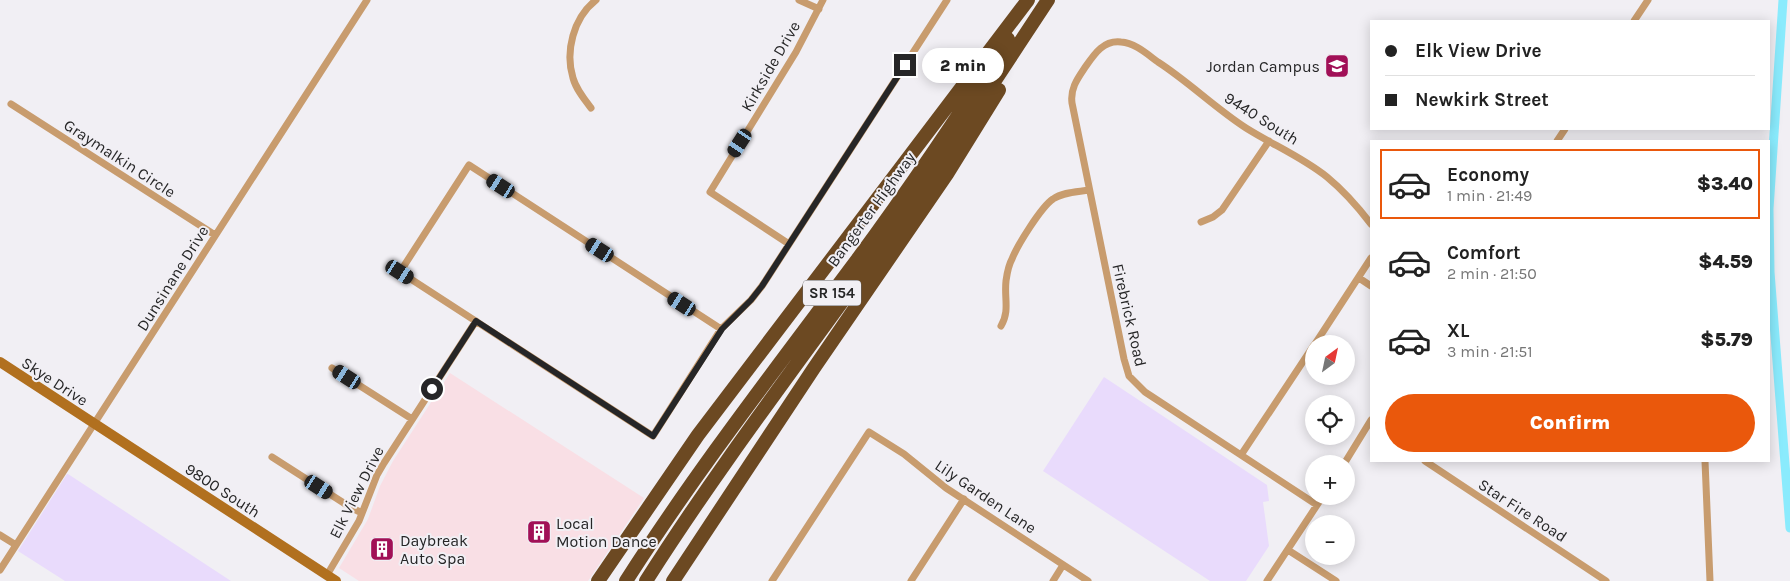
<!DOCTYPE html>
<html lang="en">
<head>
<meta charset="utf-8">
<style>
	body { margin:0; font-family:Karla,sans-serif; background:#f6f6f6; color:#222; height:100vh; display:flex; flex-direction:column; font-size:19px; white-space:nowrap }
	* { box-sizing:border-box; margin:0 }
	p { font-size:16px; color:#767676 }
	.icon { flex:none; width:28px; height:28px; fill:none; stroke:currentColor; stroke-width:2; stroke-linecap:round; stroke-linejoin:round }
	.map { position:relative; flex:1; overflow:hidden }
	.side { position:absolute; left:1370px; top:140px; width:400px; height:322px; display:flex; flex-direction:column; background:#fff; border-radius:0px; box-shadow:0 2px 12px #0003 }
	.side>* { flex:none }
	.top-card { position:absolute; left:1370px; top:20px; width:400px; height:110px; border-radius:0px; box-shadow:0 2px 12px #0003; display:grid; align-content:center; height:110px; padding:0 15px; background:#fff }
	.needle { width:32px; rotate:33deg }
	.buttons { position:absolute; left:1305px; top:335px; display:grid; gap:10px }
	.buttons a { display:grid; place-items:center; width:50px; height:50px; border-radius:50%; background:#fff; box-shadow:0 2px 12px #0003; font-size:25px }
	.end { position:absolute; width:22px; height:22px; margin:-11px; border:6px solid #262627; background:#fff; box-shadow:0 0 0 2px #fff }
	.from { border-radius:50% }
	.bubble { position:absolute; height:35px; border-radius:18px; background:#fff; box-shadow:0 2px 12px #0003; font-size:16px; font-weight:800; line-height:35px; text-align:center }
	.car { position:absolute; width:15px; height:30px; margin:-15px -8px; border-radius:6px; box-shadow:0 0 4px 1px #0007; background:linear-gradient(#222 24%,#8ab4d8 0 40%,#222 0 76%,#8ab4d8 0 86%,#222 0) }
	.top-card b { display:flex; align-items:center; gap:18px; height:48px; font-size:19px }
	.top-card b+b { border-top:1px solid #e0e0e0 }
	.top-card i { width:12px; height:12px; background:#222 }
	ul { padding:9px 0 0; list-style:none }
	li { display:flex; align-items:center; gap:15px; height:70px; margin:0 10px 8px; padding:0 5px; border:2px solid transparent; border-radius:0px }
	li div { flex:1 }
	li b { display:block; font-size:19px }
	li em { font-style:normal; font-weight:800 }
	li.on { border-color:#ea580c }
	li>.icon { width:45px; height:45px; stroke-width:1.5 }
	.cta { display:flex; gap:10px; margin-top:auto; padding:10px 15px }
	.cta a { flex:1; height:58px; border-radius:30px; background:#ea580c; color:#fff; font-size:20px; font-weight:800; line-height:58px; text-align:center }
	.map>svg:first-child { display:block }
	.commercial { fill:#f9dfe5 }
	.green { fill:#e9dbfc }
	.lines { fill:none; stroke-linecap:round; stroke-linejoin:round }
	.canal { stroke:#8aebfd; stroke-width:9 }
	.minor { stroke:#c89c6e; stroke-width:7 }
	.secondary { stroke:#b1701f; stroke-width:10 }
	.motorway { stroke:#6c4922; stroke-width:14 }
	.route { stroke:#262627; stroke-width:6 }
	.labels { text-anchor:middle; stroke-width:4; stroke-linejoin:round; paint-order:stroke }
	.shield { fill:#f1eff4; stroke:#636264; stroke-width:1 }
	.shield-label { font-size:15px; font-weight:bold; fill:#262627 }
	.street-label { font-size:16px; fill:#262627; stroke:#f1eff4 }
	.poi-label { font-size:16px; fill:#262627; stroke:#f1eff4; text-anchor:start }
</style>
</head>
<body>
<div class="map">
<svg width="1790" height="581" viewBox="0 0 1790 581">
	<rect width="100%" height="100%" fill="#f1eff4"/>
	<path class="commercial" d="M450,373L644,498L588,581H359L339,568L368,519L380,486L393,461Z"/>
	<path class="green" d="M1104,377L1267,485L1269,501L1263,502L1269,546L1246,581H1210L1043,471Z
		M67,474H68L231,581H65L18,551Z"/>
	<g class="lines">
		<path class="canal" d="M1783,0L1769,209L1770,272L1790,528"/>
		<path class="minor" d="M799,0L819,9
			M1634,21L1648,0
			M11,104L215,235
			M591,108C584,99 576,89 573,78C565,52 573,18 596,0
			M1557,141L1565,129
			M1201,222L1213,217L1222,210L1269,141
			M789,244L710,192L796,52L823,0
			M1359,278L1371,286
			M1001,326C1010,311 1004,298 1006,281C1007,274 1008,266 1012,259C1017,246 1041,207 1053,199C1063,192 1077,192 1089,190
			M721,329L469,165L400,272L653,436L721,329L751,300L762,286L947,0
			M1315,344L1371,258
			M332,368L412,419
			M1241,455L1314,345
			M272,457L350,507L362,513
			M1425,461L1606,581
			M1705,461L1710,581
			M1344,464L1371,420
			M1317,505L1145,392L1129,376L1124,359L1072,103C1070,88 1078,78 1086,66C1095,53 1104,40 1121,42C1135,43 1147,54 1158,62C1189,82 1215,108 1246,128C1273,145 1302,157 1327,177C1344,191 1358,207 1371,224
			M0,535L16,545
			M1288,550L1336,581
			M0,570L367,0
			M327,575L359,521L377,475L384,463L476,321
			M772,581L869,432L904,454L946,488L1088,581
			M911,581L964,499
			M1053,581L1063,565
			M1267,581L1323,496"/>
		<path class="secondary" d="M0,362L336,581"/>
		<path class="motorway" d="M598,581L698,435L1028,0
			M626,581C697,470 778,366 857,260C910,188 960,114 1008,39
			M646,581C719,466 802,358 881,248C939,167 993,83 1048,0
			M673,581L814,368L947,174L999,90"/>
	</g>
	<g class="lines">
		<path class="route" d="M432,389L476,321L653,436L722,329L751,300L762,286L905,65"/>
	</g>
	<defs>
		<symbol id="university-square" viewBox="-11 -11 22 22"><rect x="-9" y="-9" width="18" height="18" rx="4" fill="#a11057" stroke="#f1eff4"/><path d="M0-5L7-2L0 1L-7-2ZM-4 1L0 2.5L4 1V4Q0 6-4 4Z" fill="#fff"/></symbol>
		<symbol id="building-square" viewBox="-11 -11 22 22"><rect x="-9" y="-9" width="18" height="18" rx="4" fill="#a11057" stroke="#f1eff4"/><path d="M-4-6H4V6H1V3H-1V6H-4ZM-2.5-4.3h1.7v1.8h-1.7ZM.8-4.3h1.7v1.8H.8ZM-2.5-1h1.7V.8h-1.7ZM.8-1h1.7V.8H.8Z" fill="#fff"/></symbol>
	</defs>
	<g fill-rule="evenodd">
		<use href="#university-square" x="1323" y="52" width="28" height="28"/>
		<use href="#building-square" x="525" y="518" width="28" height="28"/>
		<use href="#building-square" x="368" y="535" width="28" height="28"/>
	</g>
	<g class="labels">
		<rect class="shield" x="803" y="280.5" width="58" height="25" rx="4"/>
		<g class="shield-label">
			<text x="832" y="298">SR 154</text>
		</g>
		<g class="street-label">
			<text transform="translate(770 66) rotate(-60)" y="6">Kirkside Drive</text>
			<text transform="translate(1262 118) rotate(32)" y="6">9440 South</text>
			<text transform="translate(120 158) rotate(33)" y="6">Graymalkin Circle</text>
			<text transform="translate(871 209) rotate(-54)" y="6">Bangerter Highway</text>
			<text transform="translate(172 278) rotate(-58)" y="6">Dunsinane Drive</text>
			<text transform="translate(1130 315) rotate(77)" y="6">Firebrick Road</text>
			<text transform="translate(55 381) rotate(33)" y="6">Skye Drive</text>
			<text transform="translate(223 490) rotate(33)" y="6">9800 South</text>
			<text transform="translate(356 492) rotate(-63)" y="6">Elk View Drive</text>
			<text transform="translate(986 496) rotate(34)" y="6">Lily Garden Lane</text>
			<text transform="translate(1523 510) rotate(33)" y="6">Star Fire Road</text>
		</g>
		<g class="poi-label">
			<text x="1320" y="72" text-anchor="end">Jordan Campus</text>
			<text x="556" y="529">Local<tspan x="556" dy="18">Motion Dance</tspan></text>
			<text x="400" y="546">Daybreak<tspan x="400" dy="18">Auto Spa</tspan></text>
		</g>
	</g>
</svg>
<div class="buttons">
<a><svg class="needle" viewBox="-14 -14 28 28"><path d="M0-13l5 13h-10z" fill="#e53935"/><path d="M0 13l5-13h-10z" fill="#767676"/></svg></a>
<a><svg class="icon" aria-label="locate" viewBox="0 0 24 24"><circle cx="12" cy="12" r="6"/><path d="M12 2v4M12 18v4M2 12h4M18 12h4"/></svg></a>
<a>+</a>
<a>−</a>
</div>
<i class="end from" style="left:432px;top:389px"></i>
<i class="end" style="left:905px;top:65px"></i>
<div class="bubble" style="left:922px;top:48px;width:82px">2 min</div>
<i class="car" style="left:740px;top:143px;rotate:213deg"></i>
<i class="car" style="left:501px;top:186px;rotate:303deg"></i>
<i class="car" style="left:600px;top:250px;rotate:303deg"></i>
<i class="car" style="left:400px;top:272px;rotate:123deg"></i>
<i class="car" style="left:682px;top:304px;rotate:303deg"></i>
<i class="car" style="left:347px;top:377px;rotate:303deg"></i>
<i class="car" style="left:319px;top:487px;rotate:123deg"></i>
<div class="top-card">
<b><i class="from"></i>Elk View Drive</b>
<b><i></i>Newkirk Street</b>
</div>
<section class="side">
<ul>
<li class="on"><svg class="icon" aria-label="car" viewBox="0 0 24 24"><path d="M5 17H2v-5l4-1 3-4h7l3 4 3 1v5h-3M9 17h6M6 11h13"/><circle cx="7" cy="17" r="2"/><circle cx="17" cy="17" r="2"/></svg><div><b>Economy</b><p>1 min · 21:49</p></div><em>$3.40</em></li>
<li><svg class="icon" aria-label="car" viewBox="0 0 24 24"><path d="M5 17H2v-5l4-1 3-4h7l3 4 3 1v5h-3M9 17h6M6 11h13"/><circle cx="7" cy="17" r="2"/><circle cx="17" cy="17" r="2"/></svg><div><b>Comfort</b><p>2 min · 21:50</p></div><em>$4.59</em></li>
<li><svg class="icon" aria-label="car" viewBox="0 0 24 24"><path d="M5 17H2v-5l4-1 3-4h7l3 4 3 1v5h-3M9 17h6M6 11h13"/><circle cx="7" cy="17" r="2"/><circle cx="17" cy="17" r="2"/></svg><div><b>XL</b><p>3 min · 21:51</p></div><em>$5.79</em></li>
</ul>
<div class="cta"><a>Confirm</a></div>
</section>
</div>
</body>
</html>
